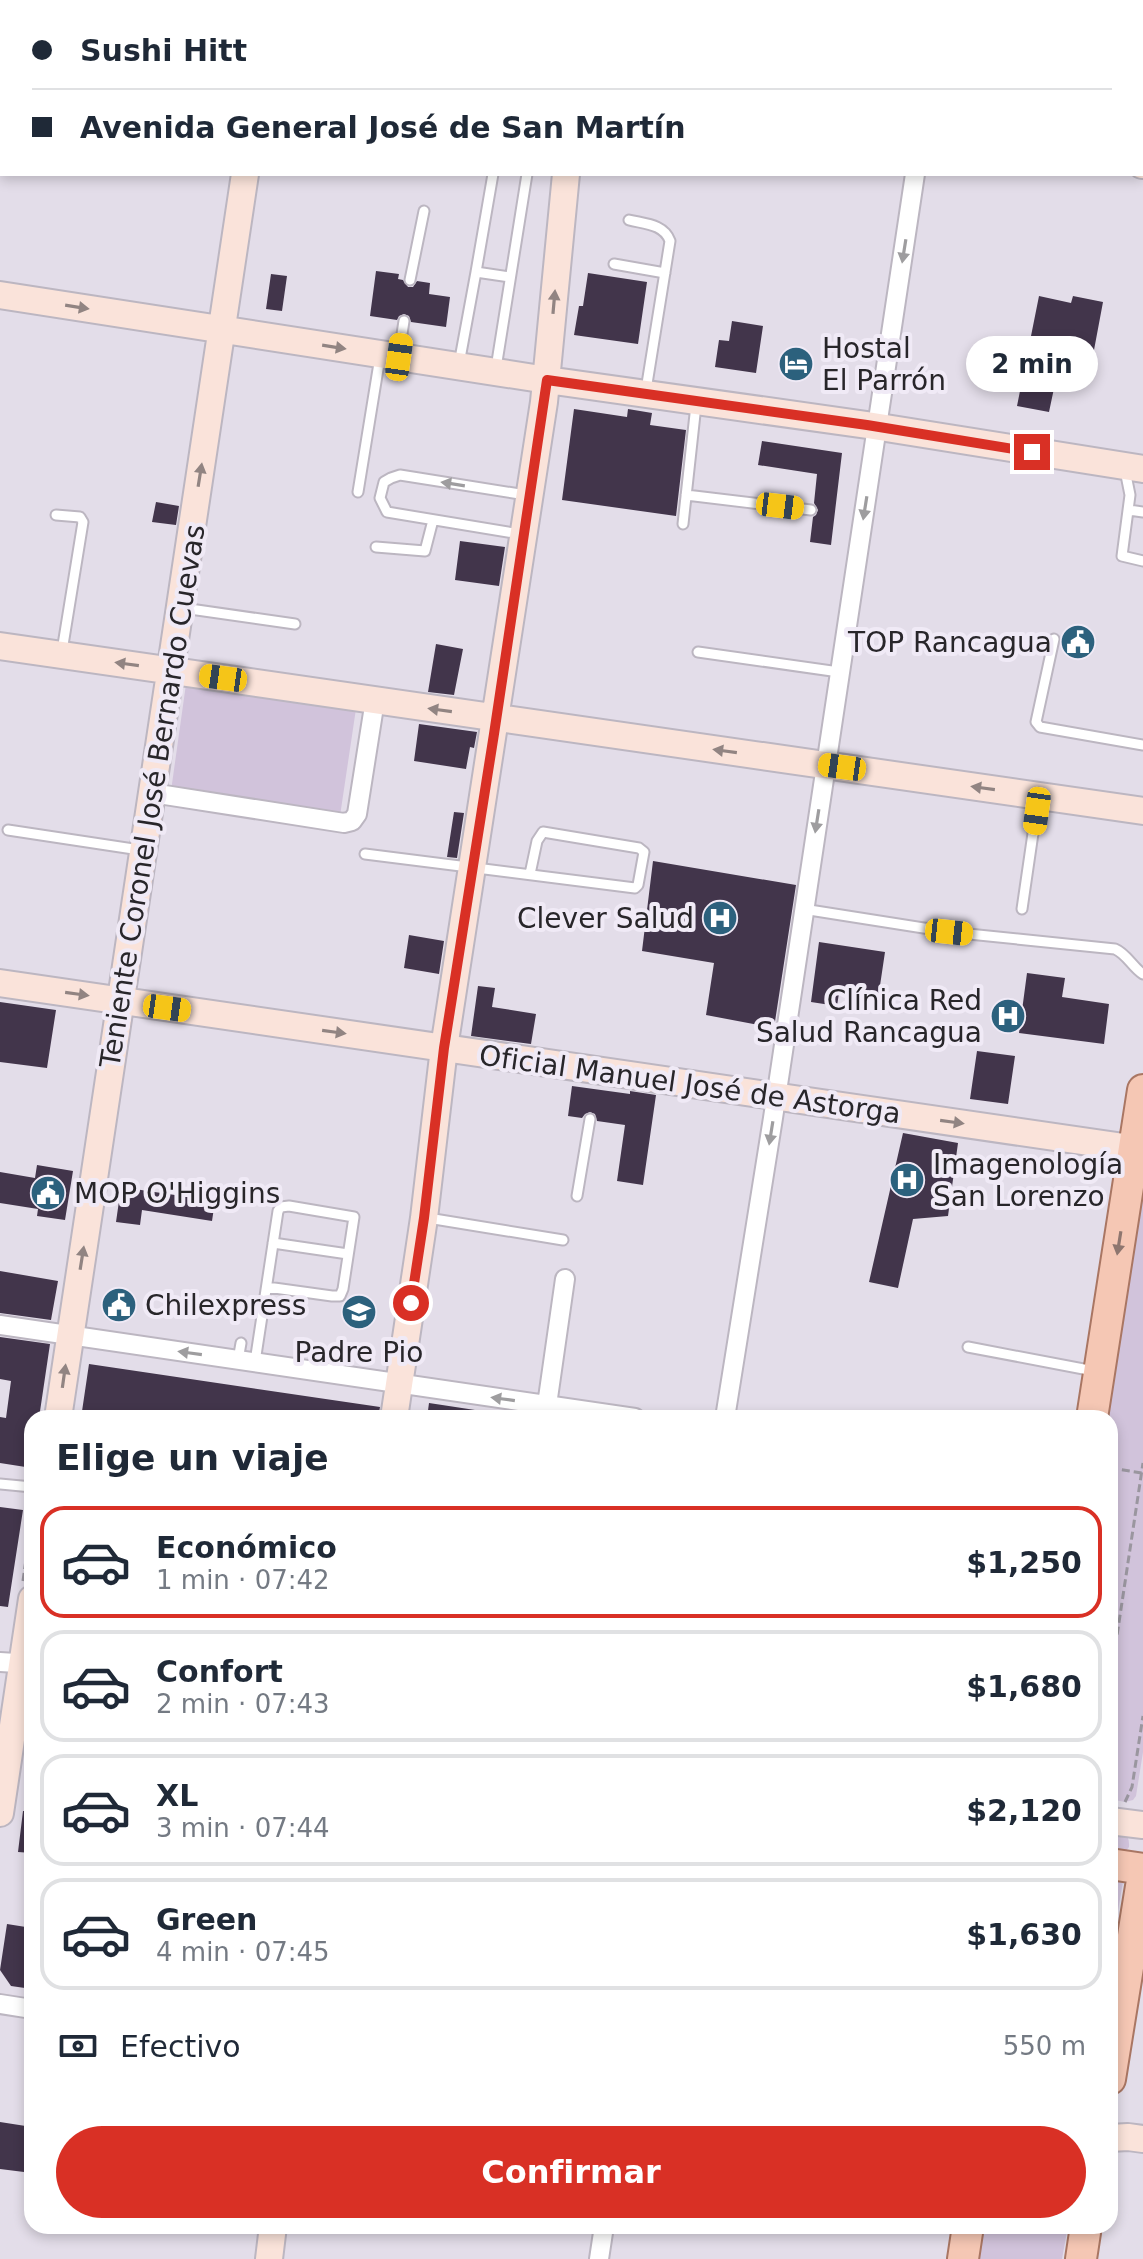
<!DOCTYPE html>
<html lang="es">
<head>
<meta charset="utf-8">
<style>
	body { margin:0; font-family:"DejaVu Sans",sans-serif; background:#f2f2f3; color:#1f2937; height:100vh; display:flex; flex-direction:column; font-size:30px; white-space:nowrap }
	* { box-sizing:border-box; margin:0 }
	p { font-size:26px; color:#747a83 }
	.icon { flex:none; width:44px; height:44px; fill:none; stroke:currentColor; stroke-width:2; stroke-linecap:round; stroke-linejoin:round }
	.map { position:relative; flex:1; overflow:hidden }
	.side { position:absolute; left:24px; top:1410px; width:1094px; height:824px; display:flex; flex-direction:column; background:#fff; border-radius:24px; box-shadow:0 4px 12px #0003 }
	.side>* { flex:none }
	.guide { position:absolute; left:0px; top:0px; width:1144px; height:176px; box-shadow:0 4px 12px #0003; display:grid; align-content:center; height:176px; padding:0 32px; background:#fff }
	.end { position:absolute; width:36px; height:36px; margin:-18px; border:10px solid #d93025; background:#fff; box-shadow:0 0 0 4px #fff }
	.from { border-radius:50% }
	.bubble { position:absolute; height:56px; border-radius:28px; background:#fff; box-shadow:0 4px 12px #0003; font-size:26px; font-weight:800; line-height:56px; text-align:center }
	.car { position:absolute; width:24px; height:48px; margin:-24px -12px; border-radius:10px; box-shadow:0 0 6px 2px #0007; background:linear-gradient(#f5c518 24%,#345 0 40%,#f5c518 0 76%,#345 0 86%,#f5c518 0) }
	.guide b { display:flex; align-items:center; gap:28px; height:76px; font-size:30px }
	.guide b+b { border-top:2px solid #e0e1e3 }
	.guide i { width:20px; height:20px; background:#1f2937 }
	ul { padding:0; list-style:none }
	li { display:flex; align-items:center; gap:24px; height:112px; margin:0 16px 12px; padding:0 16px; border:4px solid #e0e1e3; border-radius:24px }
	li div { flex:1 }
	li b { display:block; font-size:30px }
	li em { font-style:normal; font-weight:800 }
	li.current { border-color:#d93025 }
	li>.icon { width:72px; height:72px; stroke-width:1.5 }
	h2 { padding:0 32px; font-size:36px; line-height:96px }
	.pay { display:flex; align-items:center; gap:20px; height:88px; padding:0 32px; font-size:30px }
	.pay p { margin-inline-start:auto }
	.cta { display:flex; gap:16px; margin-top:auto; padding:16px 32px }
	.cta a { flex:1; height:92px; border-radius:48px; background:#d93025; color:#fff; font-size:32px; font-weight:800; line-height:92px; text-align:center }
	.map>svg:first-child { display:block }
	.green { fill:#d1c3db }
	.building { fill:#42354b }
	.lines { fill:none; stroke-linecap:round; stroke-linejoin:round }
	.lane-casing { stroke:#bcb6c1; stroke-width:13 }
	.street-casing { stroke:#bcb6c1; stroke-width:22 }
	.secondary-casing { stroke:#bcb6c1; stroke-width:30 }
	.primary-casing { stroke:#a97663; stroke-width:34 }
	.path { stroke:#9a969f; stroke-width:3; stroke-dasharray:8 4; stroke-linecap:butt }
	.lane { stroke:#fff; stroke-width:9 }
	.street { stroke:#fff; stroke-width:18 }
	.secondary { stroke:#fae3da; stroke-width:26 }
	.primary { stroke:#f5c7b4; stroke-width:30 }
	.oneway { fill:#9e9d9f }
	.oneway2 { fill:#918482 }
	.oneway3 { fill:#8e766f }
	.route { stroke:#d93025; stroke-width:10 }
	.labels { text-anchor:middle; stroke-width:8; stroke-linejoin:round; paint-order:stroke }
	.poi-label { font-size:28px; fill:#28262a; stroke:#f0eaf6; text-anchor:start }
	.street-label { font-size:28px; fill:#28262a; stroke:#f0eaf6 }
</style>
</head>
<body>
<div class="map">
<svg width="1143" height="2259" viewBox="0 0 1143 2259">
	<rect width="100%" height="100%" fill="#e3dde9"/>
	<path class="green" d="M981,0H1143V114L1142,2H981Z
		M187,677L357,702L340,816L171,791Z
		M1143,1175V1752L1136,1796L1133,1800L1125,1802L1110,1799V1418H1101Z
		M1110,1824C1122,1830 1130,1833 1129,1847L1125,1852L1110,1854Z
		M1110,1868L1122,1876L1123,1882L1110,1957Z
		M975,2226H1068L1062,2259H970Z"/>
	<path class="building" d="M376,271L399,274L398,279L403,280L408,287H413L417,281L430,283L429,294L450,297L446,327L411,322L409,316L404,314L399,316L397,320L370,316Z
		M588,273L647,282L638,344L574,335L579,306H583Z
		M271,274L287,276L282,311L266,309Z
		M1039,296L1071,303L1073,296L1103,302L1091,366L1060,360L1049,412L1017,406Z
		M732,321L763,326L756,373L715,367L719,340L729,341Z
		M574,409L627,417L628,409L652,413L650,425L686,430L676,516L562,500Z
		M762,441L842,453L831,545L810,542L813,517L816,515L818,510L814,503L817,474L758,465Z
		M156,502L179,506L176,525L152,522Z
		M460,541L505,547L499,586L455,580Z
		M436,644L463,649L454,695L428,692Z
		M419,724L477,732L474,748L470,747L466,769L414,761Z
		M454,812L464,813L457,858L447,857Z
		M653,861L796,885L774,1028L706,1015L714,963L642,951Z
		M409,935L444,941L439,974L404,968Z
		M819,942L885,952L878,999L839,993L837,1006L811,1002Z
		M1027,973L1065,978L1062,997L1109,1004L1104,1044L1019,1033Z
		M478,986L495,988L492,1007L536,1014L531,1044L471,1036Z
		M0,1002L56,1010L47,1068L0,1062Z
		M977,1051L1015,1056L1008,1104L970,1099Z
		M572,1086L630,1094V1091L656,1095L643,1185L617,1181L625,1125L597,1121L595,1114L590,1112L585,1114L582,1118L568,1116Z
		M903,1133L958,1143L948,1216L913,1219L898,1288L869,1282Z
		M37,1165L73,1171L65,1220L37,1216L38,1209L0,1203V1172L35,1178Z
		M121,1187L215,1201L212,1221L142,1210L140,1225L116,1222Z
		M0,1271L58,1281L51,1320L0,1313Z
		M0,1337L50,1344L39,1418H32V1468L0,1463V1417L6,1418L11,1381L0,1379Z
		M89,1364L380,1407L378,1418H81Z
		M429,1403L475,1410L474,1418H427Z
		M0,1507L23,1510L8,1607L0,1606Z
		M23,1811H32V1853L18,1852Z
		M7,1924L32,1928V1989L11,1986L0,1970Z
		M0,2122L32,2127V2173L0,2169Z"/>
	<g class="lines">
		<defs>
			<path id="lane" d="M629,220C645,224 664,224 670,241L646,390
				M614,264L665,273
				M476,272L493,174
				M410,280L424,211
				M399,353L404,321
				M459,364L476,272L510,277
				M496,368L527,174
				M1125,470L1130,495L1122,556L1143,561
				M358,492L380,357
				M686,495L811,510
				M1129,510L1143,512
				M56,515L80,517L83,522L62,651
				M683,524L696,405
				M520,534L387,512L380,498L384,482L391,478L400,475L526,495
				M376,547L425,551L433,520
				M183,608L295,624
				M1054,639L1036,722L1040,727L1143,745
				M698,652L839,672
				M8,830L140,850
				M365,854L635,888L638,885L644,852L639,848L543,832L537,841L530,874
				M803,909L949,932L1115,949C1127,954 1132,967 1143,974
				M1022,909L1038,799
				M577,1196L590,1119
				M428,1218L563,1240
				M273,1243L348,1254
				M968,1347L1094,1371
				M238,1360L241,1343
				M255,1362L278,1211L281,1207L289,1206L354,1217L343,1289L340,1296H332L267,1287
				M0,1484L32,1487"/>
			<path id="street" d="M414,2V0
				M713,2V0
				M870,2V0
				M152,793L344,823L352,821L357,814L375,700
				M0,1325L635,1418
				M547,1405L565,1279
				M725,1418L773,1118L915,174
				M0,1662L32,1664
				M0,2004L32,2009
				M599,2259L604,2226"/>
			<path id="secondary" d="M142,0L155,2
				M581,2V0
				M1142,165H1143
				M0,295L547,380L867,425L1143,469
				M0,646L1143,811
				M0,983L1143,1150
				M58,1418L245,174
				M394,1418L424,1218L444,1048L544,402L566,174
				M0,1813L32,1599
				M1110,1821L1143,1825
				M1110,2138L1128,2137L1143,2139
				M269,2259L273,2226"/>
			<path id="primary" d="M1092,1418L1143,1090
				M1110,1864L1143,1869
				M1110,2079L1143,1874
				M963,2259L968,2226
				M1081,2259L1086,2226"/>
		</defs>
		<use href="#lane" class="lane-casing"/>
		<use href="#street" class="street-casing"/>
		<use href="#secondary" class="secondary-casing"/>
		<use href="#primary" class="primary-casing"/>
		<path class="path" d="M1120,2V0
			M1142,25H1143
			M1142,70H1143
			M1110,1468L1142,1473
			M23,1581L32,1517
			M1110,1682L1143,1463
			M1125,1802L1132,1787L1143,1716"/>
		<use href="#lane" class="lane"/>
		<use href="#street" class="street"/>
		<use href="#secondary" class="secondary"/>
		<use href="#primary" class="primary"/>
	</g>
	<defs><path id="oneway-solid" d="M-6-.8H1V-3.2L6.5 0L1 3.2V.8H-6Z" transform="scale(2)"/></defs>
	<g class="oneway">
		<use href="#oneway-solid" transform="translate(904 251) rotate(99)"/>
		<use href="#oneway-solid" transform="translate(453 484) rotate(-171)"/>
		<use href="#oneway-solid" transform="translate(865 508) rotate(99)"/>
		<use href="#oneway-solid" transform="translate(817 821) rotate(99)"/>
		<use href="#oneway-solid" transform="translate(771 1133) rotate(99)"/>
		<use href="#oneway-solid" transform="translate(190 1353) rotate(-172)"/>
		<use href="#oneway-solid" transform="translate(503 1399) rotate(-172)"/>
	</g>
	<g class="oneway2">
		<use href="#oneway-solid" transform="translate(554 302) rotate(-85)"/>
		<use href="#oneway-solid" transform="translate(77 307) rotate(9)"/>
		<use href="#oneway-solid" transform="translate(334 347) rotate(9)"/>
		<use href="#oneway-solid" transform="translate(200 475) rotate(-81)"/>
		<use href="#oneway-solid" transform="translate(127 664) rotate(-172)"/>
		<use href="#oneway-solid" transform="translate(440 710) rotate(-172)"/>
		<use href="#oneway-solid" transform="translate(725 751) rotate(-172)"/>
		<use href="#oneway-solid" transform="translate(983 788) rotate(-172)"/>
		<use href="#oneway-solid" transform="translate(77 994) rotate(8)"/>
		<use href="#oneway-solid" transform="translate(334 1032) rotate(8)"/>
		<use href="#oneway-solid" transform="translate(952 1122) rotate(8)"/>
		<use href="#oneway-solid" transform="translate(82 1258) rotate(-81)"/>
		<use href="#oneway-solid" transform="translate(64 1376) rotate(-82)"/>
	</g>
	<use class="oneway3" href="#oneway-solid" transform="translate(1119 1243) rotate(99)"/>
	<g class="lines">
		<path class="route" d="M411,1303L424,1218L444,1048L494,734L547,380L867,425L1032,452"/>
	</g>
	<defs>
		<symbol id="hotel-disc" viewBox="-11 -11 22 22"><circle r="9.5" fill="#2c617d" stroke="#f0eaf6"/><path d="M-6-4.5h1.5V1H6V5H4.5V3h-9V5H-6ZM-4 0a1.8 1.8 0 1 1 3.6 0ZM.5 0V-2.5h3Q6-2.5 6 0Z" fill="#fff"/></symbol>
		<symbol id="civic-disc" viewBox="-11 -11 22 22"><circle r="9.5" fill="#2c617d" stroke="#f0eaf6"/><path d="M-.6-6.5H3V-4.5H.6V-3L4-1V1h2V6H-6V1h2V-1L-.6-3ZM-1.2 2.5V6h2.4V2.5Z" fill="#fff"/></symbol>
		<symbol id="hospital-disc" viewBox="-11 -11 22 22"><circle r="9.5" fill="#2c617d" stroke="#f0eaf6"/><path d="M-5-5h3v3.5h4V-5h3V5h-3V1.5h-4V5h-3Z" fill="#fff"/></symbol>
		<symbol id="school-disc" viewBox="-11 -11 22 22"><circle r="9.5" fill="#2c617d" stroke="#f0eaf6"/><path d="M0-5L7-2L0 1L-7-2ZM-4 1L0 2.5L4 1V4Q0 6-4 4Z" fill="#fff"/></symbol>
	</defs>
	<g fill-rule="evenodd">
		<use href="#hotel-disc" x="776" y="344" width="40" height="40"/>
		<use href="#civic-disc" x="1058" y="622" width="40" height="40"/>
		<use href="#hospital-disc" x="700" y="898" width="40" height="40"/>
		<use href="#hospital-disc" x="988" y="996" width="40" height="40"/>
		<use href="#hospital-disc" x="887" y="1160" width="40" height="40"/>
		<use href="#civic-disc" x="28" y="1173" width="40" height="40"/>
		<use href="#civic-disc" x="99" y="1285" width="40" height="40"/>
		<use href="#school-disc" x="339" y="1292" width="40" height="40"/>
	</g>
	<g class="labels">
		<g class="poi-label">
			<text x="822" y="358">Hostal<tspan x="822" dy="32">El Parrón</tspan></text>
			<text x="1052" y="652" text-anchor="end">TOP Rancagua</text>
			<text x="694" y="928" text-anchor="end">Clever Salud</text>
			<text x="982" y="1010" text-anchor="end">Clínica Red<tspan x="982" dy="32">Salud Rancagua</tspan></text>
			<text x="933" y="1174">Imagenología<tspan x="933" dy="32">San Lorenzo</tspan></text>
			<text x="74" y="1203">MOP O'Higgins</text>
			<text x="145" y="1315">Chilexpress</text>
			<text x="359" y="1362" text-anchor="middle">Padre Pio</text>
		</g>
		<g class="street-label">
			<text transform="translate(152 796) rotate(-81)" y="10">Teniente Coronel José Bernardo Cuevas</text>
			<text transform="translate(690 1084) rotate(8)" y="10">Oficial Manuel José de Astorga</text>
		</g>
	</g>
</svg>
<i class="end from" style="left:411px;top:1303px"></i>
<i class="end" style="left:1032px;top:452px"></i>
<div class="bubble" style="left:966px;top:336px;width:132px">2 min</div>
<i class="car" style="left:399px;top:357px;rotate:8deg"></i>
<i class="car" style="left:780px;top:506px;rotate:97deg"></i>
<i class="car" style="left:223px;top:678px;rotate:278deg"></i>
<i class="car" style="left:842px;top:767px;rotate:278deg"></i>
<i class="car" style="left:1037px;top:811px;rotate:188deg"></i>
<i class="car" style="left:949px;top:932px;rotate:96deg"></i>
<i class="car" style="left:167px;top:1008px;rotate:98deg"></i>
<div class="guide">
<b><i class="from"></i>Sushi Hitt</b>
<b><i></i>Avenida General José de San Martín</b>
</div>
<section class="side">
<h2>Elige un viaje</h2>
<ul>
<li class="current"><svg class="icon" aria-label="car" viewBox="0 0 24 24"><path d="M5 17H2v-5l4-1 3-4h7l3 4 3 1v5h-3M9 17h6M6 11h13"/><circle cx="7" cy="17" r="2"/><circle cx="17" cy="17" r="2"/></svg><div><b>Económico</b><p>1 min · 07:42</p></div><em>$1,250</em></li>
<li><svg class="icon" aria-label="car" viewBox="0 0 24 24"><path d="M5 17H2v-5l4-1 3-4h7l3 4 3 1v5h-3M9 17h6M6 11h13"/><circle cx="7" cy="17" r="2"/><circle cx="17" cy="17" r="2"/></svg><div><b>Confort</b><p>2 min · 07:43</p></div><em>$1,680</em></li>
<li><svg class="icon" aria-label="car" viewBox="0 0 24 24"><path d="M5 17H2v-5l4-1 3-4h7l3 4 3 1v5h-3M9 17h6M6 11h13"/><circle cx="7" cy="17" r="2"/><circle cx="17" cy="17" r="2"/></svg><div><b>XL</b><p>3 min · 07:44</p></div><em>$2,120</em></li>
<li><svg class="icon" aria-label="car" viewBox="0 0 24 24"><path d="M5 17H2v-5l4-1 3-4h7l3 4 3 1v5h-3M9 17h6M6 11h13"/><circle cx="7" cy="17" r="2"/><circle cx="17" cy="17" r="2"/></svg><div><b>Green</b><p>4 min · 07:45</p></div><em>$1,630</em></li>
</ul>
<div class="pay"><svg class="icon" aria-label="cash" viewBox="0 0 24 24"><path d="M3 7h18v10H3z"/><circle cx="12" cy="12" r="2"/></svg>Efectivo<p>550 m</p></div>
<div class="cta"><a>Confirmar</a></div>
</section>
</div>
</body>
</html>
